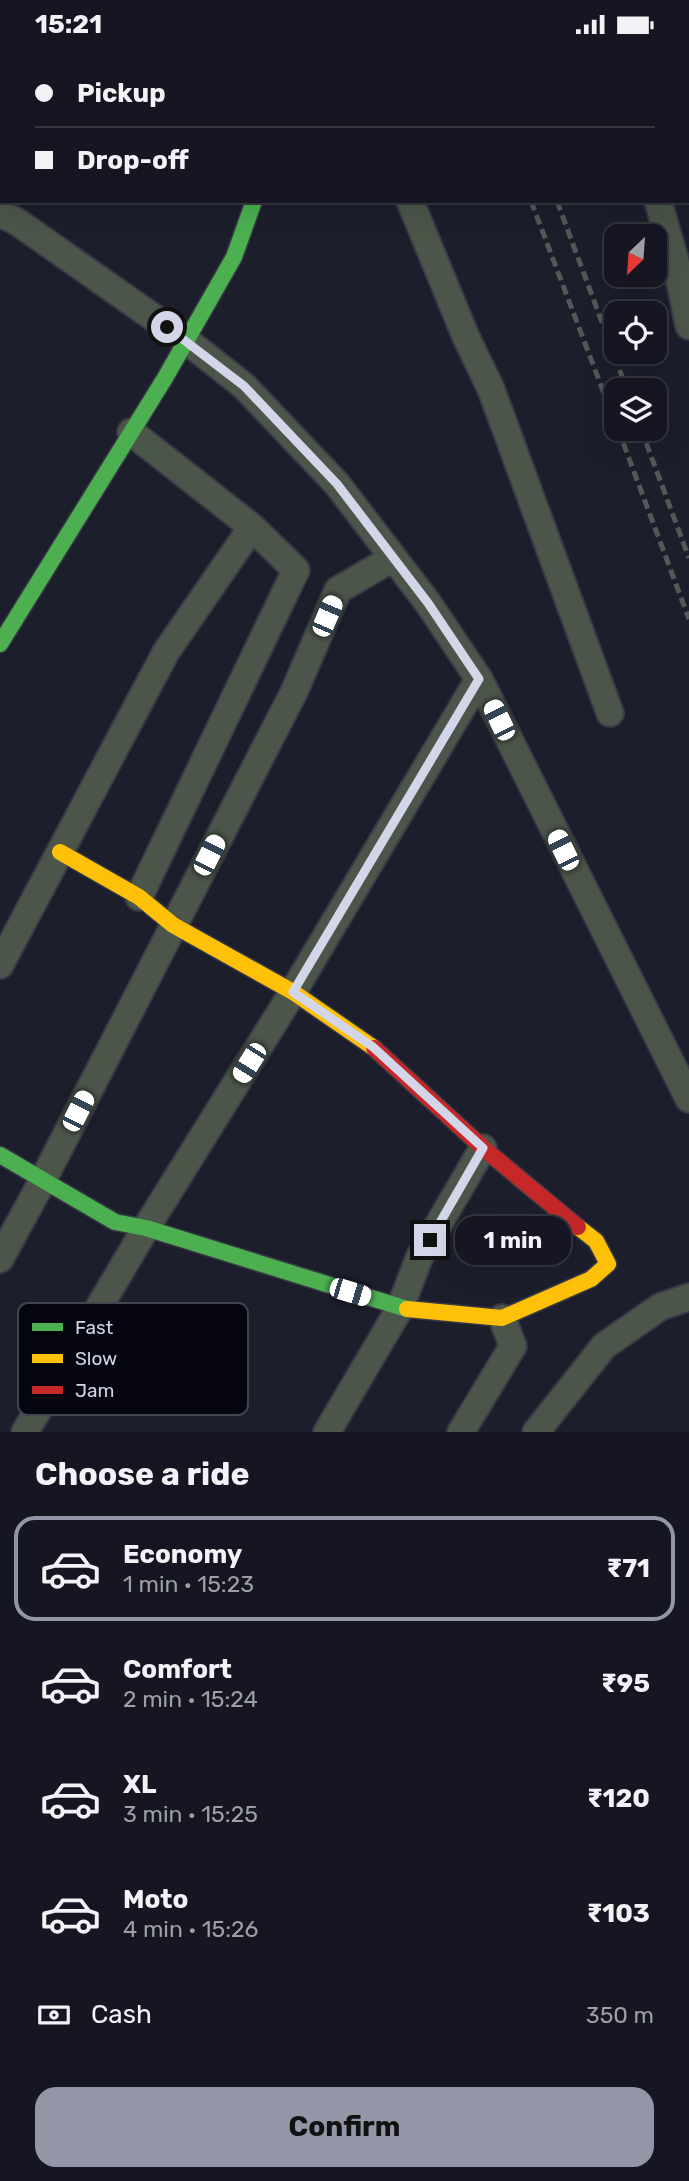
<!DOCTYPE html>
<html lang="en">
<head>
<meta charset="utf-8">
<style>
	body { margin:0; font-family:Rubik,sans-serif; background:#1e1f2a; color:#f1f3f6; height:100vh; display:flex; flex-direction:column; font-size:26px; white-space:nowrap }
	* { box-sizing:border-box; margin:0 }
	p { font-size:23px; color:#9d9fa5 }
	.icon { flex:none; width:38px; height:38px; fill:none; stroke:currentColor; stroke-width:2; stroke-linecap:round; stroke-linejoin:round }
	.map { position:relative; height:1383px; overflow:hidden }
	.panel { display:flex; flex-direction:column; background:#151621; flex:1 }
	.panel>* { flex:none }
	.top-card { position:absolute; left:0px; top:0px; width:690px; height:154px; box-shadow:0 7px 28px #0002,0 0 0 2px #34353f; display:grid; align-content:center; height:154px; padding:0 35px; background:#151621 }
	.needle { width:46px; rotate:205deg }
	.tools { position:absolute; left:604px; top:175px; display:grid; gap:14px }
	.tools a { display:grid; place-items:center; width:63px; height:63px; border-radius:14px; background:#151621; box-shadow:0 7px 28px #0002,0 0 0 2px #34353f; font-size:35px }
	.end { position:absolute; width:32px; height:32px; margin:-16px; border:9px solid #d2d6e8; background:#111; box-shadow:0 0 0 4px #111 }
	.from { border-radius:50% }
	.bubble { position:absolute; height:49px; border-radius:21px; background:#151621; box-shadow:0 7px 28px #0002,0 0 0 2px #34353f; font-size:23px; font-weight:700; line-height:49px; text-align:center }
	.car { position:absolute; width:21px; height:42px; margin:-21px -10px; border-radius:9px; box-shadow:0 0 5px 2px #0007; background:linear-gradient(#fff 24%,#345 0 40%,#fff 0 76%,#345 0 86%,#fff 0) }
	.top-card b { display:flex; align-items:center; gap:24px; height:66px; font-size:26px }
	.top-card b+b { border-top:2px solid #34353f }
	.top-card i { width:18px; height:18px; background:#f1f3f6 }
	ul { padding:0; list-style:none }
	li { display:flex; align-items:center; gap:21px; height:105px; margin:0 14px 10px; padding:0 21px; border:4px solid transparent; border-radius:21px }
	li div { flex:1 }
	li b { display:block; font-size:26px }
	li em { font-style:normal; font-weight:700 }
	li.selected { border-color:#9296a6 }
	li>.icon { width:63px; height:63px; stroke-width:1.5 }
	h2 { padding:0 35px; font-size:32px; line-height:84px }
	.pay { display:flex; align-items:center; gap:18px; height:77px; padding:0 35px; font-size:26px }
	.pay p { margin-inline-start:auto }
	.cta { display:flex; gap:14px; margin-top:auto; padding:14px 35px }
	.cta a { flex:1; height:80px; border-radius:21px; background:#9296a6; color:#111; font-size:28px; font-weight:700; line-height:80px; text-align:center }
	.status { display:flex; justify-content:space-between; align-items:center; height:49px; padding:0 35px; background:#151621; direction:ltr }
	.status svg { height:19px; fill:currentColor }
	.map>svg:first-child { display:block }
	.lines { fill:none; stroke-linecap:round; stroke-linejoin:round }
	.street-casing { stroke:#373945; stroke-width:30 }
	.fast-casing { stroke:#373945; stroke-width:19 }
	.slow-casing { stroke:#373945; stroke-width:19 }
	.jam-casing { stroke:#373945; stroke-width:19 }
	.street { stroke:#4b5549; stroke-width:26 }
	.fast { stroke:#4caf50; stroke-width:16 }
	.slow { stroke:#ffc107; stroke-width:16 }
	.jam { stroke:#c62828; stroke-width:16 }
	.rail { stroke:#525955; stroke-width:5; stroke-dasharray:10 5; stroke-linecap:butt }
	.route { stroke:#d2d6e8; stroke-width:9 }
	.key { fill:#04050f; stroke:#424450; stroke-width:2 }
	.key-label { font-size:19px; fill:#d2d6e8 }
</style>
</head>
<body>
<div class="status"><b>15:21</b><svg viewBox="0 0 49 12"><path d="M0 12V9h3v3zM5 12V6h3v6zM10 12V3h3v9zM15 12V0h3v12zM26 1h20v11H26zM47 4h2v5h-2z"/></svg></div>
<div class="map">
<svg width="689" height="1383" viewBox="0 0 689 1383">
	<rect width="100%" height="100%" fill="#1c1e2c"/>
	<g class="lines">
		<defs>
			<path id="street" d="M599,0L600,2
				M208,2L210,0
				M0,81L2,82
				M688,134L689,135
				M410,152L466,288L491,340L610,664
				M658,152L676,214L689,277
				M0,165L16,172L187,292L244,337L337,435L428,554L479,630L689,1050
				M131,383L252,478L296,521L139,848
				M0,916L166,603L252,478
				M0,1210L43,1131L294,643L338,541L393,509
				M25,1383L146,1179L293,943L479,630
				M327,1383L400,1259L419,1209L483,1099
				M461,1383L513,1297L502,1269
				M536,1383L604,1297L660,1258L689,1248"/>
			<path id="fast" d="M290,2L293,0
				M0,595L165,329L234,208L254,152
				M0,1106L115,1173L146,1179L407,1260"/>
			<path id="slow" d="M0,125H2
				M60,803L139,848L173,876L293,943L374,999
				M407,1260L502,1269L591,1230L608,1215L596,1192L578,1178"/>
			<path id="jam" d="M374,999L483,1099L578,1178"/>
		</defs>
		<use href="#street" class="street-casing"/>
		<use href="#fast" class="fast-casing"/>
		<use href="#slow" class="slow-casing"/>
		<use href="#jam" class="jam-casing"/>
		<use href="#street" class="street"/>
		<use href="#fast" class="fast"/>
		<use href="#slow" class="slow"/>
		<use href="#jam" class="jam"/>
		<path class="rail" d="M473,0V2
			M501,0L502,2
			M531,152L616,376
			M557,152L627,341
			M618,380L689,570
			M641,380L689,509"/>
	</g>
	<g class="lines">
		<path class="route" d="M167,278L244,337L337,435L428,554L479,630L293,943L373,998L483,1099L430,1191"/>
	</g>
	<rect x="18" y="1254" width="230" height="112" rx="10" class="key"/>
	<rect x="32" y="1274" width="31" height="8" fill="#4caf50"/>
	<rect x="32" y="1305" width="31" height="9" fill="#ffc107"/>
	<rect x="32" y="1337" width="31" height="8" fill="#c62828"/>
	<g class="key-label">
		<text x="75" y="1285">Fast</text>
		<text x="75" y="1316">Slow</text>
		<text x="75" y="1348">Jam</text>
	</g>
</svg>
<div class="tools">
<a><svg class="needle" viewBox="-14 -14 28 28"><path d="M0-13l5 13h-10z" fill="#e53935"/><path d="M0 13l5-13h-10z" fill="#9d9fa5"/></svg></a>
<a><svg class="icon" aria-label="locate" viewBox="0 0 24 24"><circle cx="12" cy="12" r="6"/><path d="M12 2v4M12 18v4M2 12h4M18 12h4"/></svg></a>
<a><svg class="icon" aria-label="layers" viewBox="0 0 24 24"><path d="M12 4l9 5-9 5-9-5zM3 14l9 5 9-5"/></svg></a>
</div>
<i class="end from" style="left:167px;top:278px"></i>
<i class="end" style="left:430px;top:1191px"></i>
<div class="bubble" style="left:455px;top:1167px;width:116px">1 min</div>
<i class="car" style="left:327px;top:567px;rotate:23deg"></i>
<i class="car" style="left:499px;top:671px;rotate:334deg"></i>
<i class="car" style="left:563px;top:801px;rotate:334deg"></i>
<i class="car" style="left:209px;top:806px;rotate:27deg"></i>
<i class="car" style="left:249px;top:1014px;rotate:212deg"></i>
<i class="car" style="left:78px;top:1062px;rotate:27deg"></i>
<i class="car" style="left:350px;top:1243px;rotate:107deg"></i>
<div class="top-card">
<b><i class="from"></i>Pickup</b>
<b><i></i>Drop-off</b>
</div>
</div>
<section class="panel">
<h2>Choose a ride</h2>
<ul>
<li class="selected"><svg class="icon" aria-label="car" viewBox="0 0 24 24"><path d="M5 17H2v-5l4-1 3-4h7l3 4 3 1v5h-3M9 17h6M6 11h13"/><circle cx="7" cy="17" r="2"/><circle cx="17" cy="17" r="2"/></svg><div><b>Economy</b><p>1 min · 15:23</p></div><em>₹71</em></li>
<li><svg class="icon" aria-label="car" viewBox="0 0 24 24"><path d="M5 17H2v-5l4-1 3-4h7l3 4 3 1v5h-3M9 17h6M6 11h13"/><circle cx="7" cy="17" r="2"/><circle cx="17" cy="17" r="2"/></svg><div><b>Comfort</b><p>2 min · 15:24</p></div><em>₹95</em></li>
<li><svg class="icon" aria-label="car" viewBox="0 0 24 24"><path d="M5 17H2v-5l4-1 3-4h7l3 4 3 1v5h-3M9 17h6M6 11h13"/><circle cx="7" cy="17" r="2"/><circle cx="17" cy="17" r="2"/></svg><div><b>XL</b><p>3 min · 15:25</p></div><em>₹120</em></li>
<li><svg class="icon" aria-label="car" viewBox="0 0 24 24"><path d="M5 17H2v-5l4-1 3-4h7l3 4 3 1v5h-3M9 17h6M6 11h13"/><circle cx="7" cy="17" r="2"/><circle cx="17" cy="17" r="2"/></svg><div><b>Moto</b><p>4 min · 15:26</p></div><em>₹103</em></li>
</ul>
<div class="pay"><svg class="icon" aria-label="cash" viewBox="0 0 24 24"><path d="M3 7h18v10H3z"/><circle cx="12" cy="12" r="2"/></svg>Cash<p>350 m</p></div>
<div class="cta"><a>Confirm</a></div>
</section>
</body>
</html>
